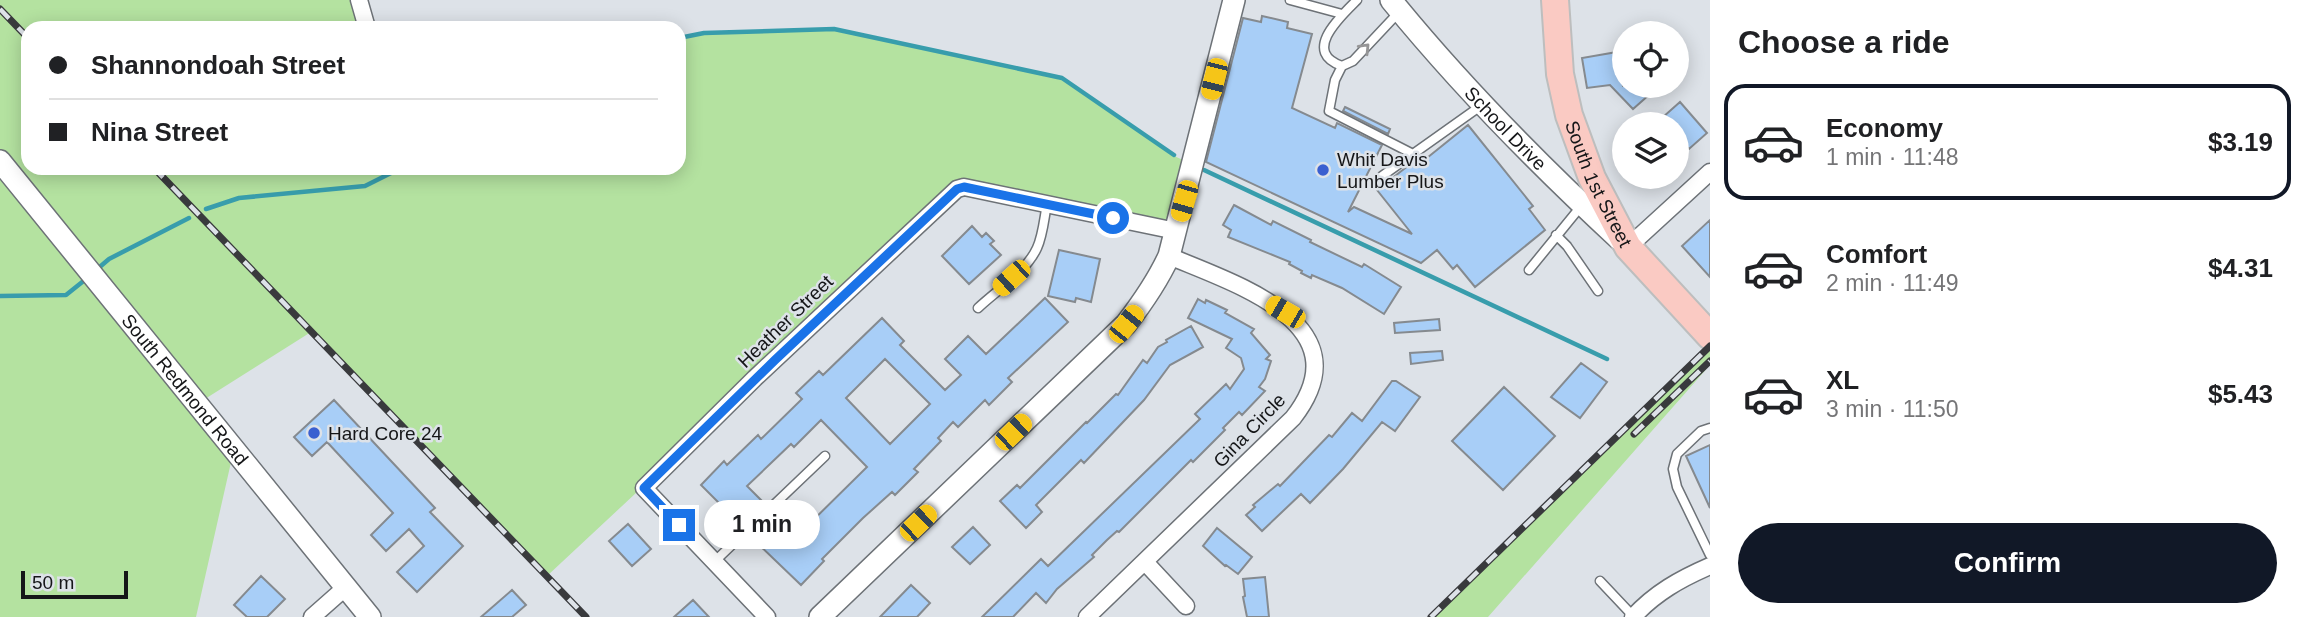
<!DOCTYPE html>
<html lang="en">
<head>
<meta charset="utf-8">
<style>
	body { margin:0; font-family:Helvetica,sans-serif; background:#f6f6f6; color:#202124; height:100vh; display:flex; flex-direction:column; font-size:26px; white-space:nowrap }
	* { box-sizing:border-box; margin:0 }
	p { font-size:23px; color:#757577 }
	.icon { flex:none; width:38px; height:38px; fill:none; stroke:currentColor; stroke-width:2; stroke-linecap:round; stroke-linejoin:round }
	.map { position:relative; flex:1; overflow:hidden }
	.sheet { display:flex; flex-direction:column; background:#fff; width:595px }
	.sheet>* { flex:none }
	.banner { position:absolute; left:21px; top:21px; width:665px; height:154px; border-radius:21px; box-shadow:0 4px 18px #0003; display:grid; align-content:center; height:154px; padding:0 28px; background:#fff }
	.tools { position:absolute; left:1612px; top:21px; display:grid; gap:14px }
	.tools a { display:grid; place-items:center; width:77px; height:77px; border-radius:50%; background:#fff; box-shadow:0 4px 18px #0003; font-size:35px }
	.scale { position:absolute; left:21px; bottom:18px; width:107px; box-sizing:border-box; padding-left:7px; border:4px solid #151618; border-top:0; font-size:19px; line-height:24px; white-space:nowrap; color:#151618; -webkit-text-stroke:5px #dde2e8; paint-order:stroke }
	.end { position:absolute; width:32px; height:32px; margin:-16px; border:9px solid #1a73e8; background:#fff; box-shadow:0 0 0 4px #fff }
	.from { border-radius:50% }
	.bubble { position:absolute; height:49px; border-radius:24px; background:#fff; box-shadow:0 4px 18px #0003; font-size:23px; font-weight:700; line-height:49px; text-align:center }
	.car { position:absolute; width:21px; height:42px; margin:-21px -10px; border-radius:9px; box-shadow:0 0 5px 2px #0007; background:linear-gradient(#f5c518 24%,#345 0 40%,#f5c518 0 76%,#345 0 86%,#f5c518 0) }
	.banner b { display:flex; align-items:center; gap:24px; height:66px; font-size:26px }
	.banner b+b { border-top:2px solid #e0e0e0 }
	.banner i { width:18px; height:18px; background:#202124 }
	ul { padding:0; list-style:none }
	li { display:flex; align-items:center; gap:21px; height:116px; margin:0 14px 10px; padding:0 14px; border:4px solid transparent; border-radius:21px }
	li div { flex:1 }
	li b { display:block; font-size:26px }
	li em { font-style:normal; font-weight:700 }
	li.selected { border-color:#111827 }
	li>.icon { width:63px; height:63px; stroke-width:1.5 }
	h2 { padding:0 28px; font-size:32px; line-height:84px }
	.cta { display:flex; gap:14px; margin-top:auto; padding:14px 28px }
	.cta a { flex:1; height:80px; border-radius:42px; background:#111827; color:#fff; font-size:28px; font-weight:700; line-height:80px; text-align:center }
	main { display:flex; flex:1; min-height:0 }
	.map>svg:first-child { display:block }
	.green { fill:#b4e2a0 }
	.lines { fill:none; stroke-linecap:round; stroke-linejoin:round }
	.stream { stroke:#389dac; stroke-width:4.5 }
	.building { fill:#a8cef7; stroke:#858a8f; stroke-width:2; fill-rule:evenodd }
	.service-casing { stroke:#6d7277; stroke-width:11 }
	.minor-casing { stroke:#6d7277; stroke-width:19 }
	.tertiary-casing { stroke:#6d7277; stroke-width:24 }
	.primary-casing { stroke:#bdbebe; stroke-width:30 }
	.service { stroke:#fff; stroke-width:8 }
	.minor { stroke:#fff; stroke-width:16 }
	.tertiary { stroke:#fff; stroke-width:21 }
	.primary { stroke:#facac3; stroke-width:26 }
	.rail-casing { stroke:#393a3d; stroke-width:7 }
	.rail { stroke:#dde2e8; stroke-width:4.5; stroke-dasharray:13; stroke-linecap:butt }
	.oneway { stroke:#969697 }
	.route { stroke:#1a73e8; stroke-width:9 }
	.poi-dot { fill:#3a5fd0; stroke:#dde2e8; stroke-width:2.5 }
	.labels { text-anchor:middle; stroke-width:5; stroke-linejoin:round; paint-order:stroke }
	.street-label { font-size:19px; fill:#151618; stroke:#dde2e8 }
	.poi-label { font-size:19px; fill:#151618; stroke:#dde2e8; text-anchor:start }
</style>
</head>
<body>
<main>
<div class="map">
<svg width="1710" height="617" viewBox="0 0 1710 617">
	<rect width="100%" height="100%" fill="#dde2e8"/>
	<path class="green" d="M0,0H357L364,28H28V168H384L386,176L401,168H679V38L704,33L834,29L1062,78L1172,155L1194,165L1176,231L964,187L547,576L311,332L197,404L234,449L196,617H0Z
		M1710,350V365L1488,617H1432Z"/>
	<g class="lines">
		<path class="stream" d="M679,38L704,33L834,29L1062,78L1174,155
			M1204,170L1607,359
			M206,209L239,198L365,186L401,168
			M95,271L109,259L189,218
			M0,296L66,295L86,279"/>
	</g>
	<path class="building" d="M1262,16L1288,22L1287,28L1312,34L1292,108L1335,128L1337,123L1382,145L1348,212L1354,207L1412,234L1377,190L1413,162L1417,166L1468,125L1533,206L1529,209L1545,230L1475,287L1457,265L1453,269L1437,250L1421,263L1206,162L1243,18L1261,22Z
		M1617,52L1623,86H1642L1650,94L1633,109L1610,85L1587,88L1582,58Z
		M1680,102L1707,133L1689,149L1676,136V124H1669L1663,117Z
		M1345,107L1390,129L1388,134L1343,111Z
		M1234,205L1271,225L1273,221L1311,240L1310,242L1362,267L1364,264L1401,287L1384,314L1342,288L1312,275L1311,278L1301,273L1302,271L1289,264L1290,262L1228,237L1231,230L1223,225Z
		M1710,220V277L1682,246Z
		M972,226L982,237L986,233L994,241L990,244L1001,255L969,284L942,256Z
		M1059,250L1100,259L1091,302L1076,298L1075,302L1048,296Z
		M1045,298L1068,322L1008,378L1012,382L989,405L985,400L958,427L953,422L938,438L941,441L914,469L918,472L895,495L892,492L863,518L822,559L824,561L801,585L752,538V535L775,513L797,536L867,467L821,420L794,447L791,444L747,486L765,504L742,526L701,485L724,461L727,465L758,435L761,439L802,399L796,393L819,371L823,375L882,318L904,341L900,345L945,390L961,375L945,359L968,336L986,354ZM885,359L930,404L890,444L846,398Z
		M1198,299L1205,303L1206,300L1227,310L1225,313L1254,329L1251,333L1270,355L1266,359L1271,361L1265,379L1259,387L1265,391L1242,415L1239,412L1223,428L1225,430L1193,462L1191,460L1119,532L1117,531L1107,540L1092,555L1094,557L1057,589L1046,603L1036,593L1013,617H982L1041,559L1048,566L1200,419L1195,414L1226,384L1230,389L1244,369L1241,358L1226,348L1232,339L1188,318Z
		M1439,319L1440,330L1395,333L1394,323Z
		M1191,326L1203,347L1170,365L1144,400L1084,463L1081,460L1036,505L1042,512L1026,528L1000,501L1017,485L1020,488L1086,422L1087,423L1116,394L1118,395L1143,360L1147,363L1158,347L1167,342L1166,340Z
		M1442,351L1443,360L1411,364L1410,353Z
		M1581,363L1607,382L1580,418L1551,397Z
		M1392,381H1396L1420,397L1395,431L1382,422L1343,469L1310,503L1301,494L1262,531L1246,515L1255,507L1253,505L1278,484L1280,486L1329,435L1332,437L1352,413L1362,421Z
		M1504,387L1555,436L1503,490L1452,441Z
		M334,400L435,508L430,512L463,546L417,592L397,572L424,546L409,529L386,551L371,535L393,513L327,442L312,456L294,437Z
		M1710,445V508L1686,456Z
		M628,524L651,549L632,566L609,541Z
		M973,527L990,545L970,564L952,547Z
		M1217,528L1252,557L1238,574L1226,565L1225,566L1203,546Z
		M261,576L285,599L267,617H247L234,605Z
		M1265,577L1269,617H1247L1243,597L1245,596L1243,579Z
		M911,585L930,603L917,617H880Z
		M512,590L526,605L512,617H481Z
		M693,600L709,617H674Z"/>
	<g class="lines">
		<defs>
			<path id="service" d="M1290,0L1342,14
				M1357,0C1341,16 1301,52 1342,66L1353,61L1400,11
				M1342,66L1335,80L1329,111L1413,154
				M1382,176L1482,105
				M1556,235L1567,246L1598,291
				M1529,270L1582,205
				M978,308C997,290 1026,272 1037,248C1043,235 1044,219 1047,204
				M1710,428L1701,431L1677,454L1673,469L1677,487L1710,555
				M714,562L825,456
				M1600,581L1634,617"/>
			<path id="minor" d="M359,0L367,28
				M1628,247L1710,172
				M1145,562L1186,606
				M312,617L346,587
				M767,617L644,488L755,378L957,189L964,187L1176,231
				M1087,617L1293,418C1366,324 1235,284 1169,256
				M1633,617C1655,593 1680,579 1710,566"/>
			<g id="tertiary">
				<path id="s1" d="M1391,0C1461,86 1538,164 1619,239"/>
				<path id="s2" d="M0,161L370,617"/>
				<path d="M820,617L1126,324C1143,302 1157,282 1169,256L1234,0"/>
			</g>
			<g id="primary">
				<path id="s3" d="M1555,0L1560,74L1569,115L1592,178L1628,247L1710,336"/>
			</g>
		</defs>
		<use href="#service" class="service-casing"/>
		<use href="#minor" class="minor-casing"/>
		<use href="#tertiary" class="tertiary-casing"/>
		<use href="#primary" class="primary-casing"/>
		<use href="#service" class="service"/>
		<use href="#minor" class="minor"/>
		<use href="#tertiary" class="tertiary"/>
		<use href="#primary" class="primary"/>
		<defs>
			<path id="rail" d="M0,9L28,38
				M154,168L586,617
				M1634,434L1710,361
				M1431,617L1710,346"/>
		</defs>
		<use href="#rail" class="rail-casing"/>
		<use href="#rail" class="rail"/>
	</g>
	<defs><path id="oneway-chevron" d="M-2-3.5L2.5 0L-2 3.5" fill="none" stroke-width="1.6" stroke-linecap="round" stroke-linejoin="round" transform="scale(1.75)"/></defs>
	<use class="oneway" href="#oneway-chevron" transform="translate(1365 48) rotate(-46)"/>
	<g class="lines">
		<path class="route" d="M679,525L644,488L775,360L957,189L964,187L1113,218"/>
	</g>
	<g class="poi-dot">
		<circle cx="1323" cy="170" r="7"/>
		<circle cx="314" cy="433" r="7"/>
	</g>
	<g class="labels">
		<g class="street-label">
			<text dy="7" stroke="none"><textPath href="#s1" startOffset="172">School Drive</textPath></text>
			<text dy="7" stroke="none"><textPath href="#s3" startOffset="191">South 1st Street</textPath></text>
			<text transform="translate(785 321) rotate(-44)" y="7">Heather Street</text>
			<text dy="7" stroke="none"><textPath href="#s2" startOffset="294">South Redmond Road</textPath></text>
			<text transform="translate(1249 430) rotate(-46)" y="7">Gina Circle</text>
		</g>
		<g class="poi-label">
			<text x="1337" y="166">Whit Davis<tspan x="1337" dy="22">Lumber Plus</tspan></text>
			<text x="328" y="440">Hard Core 24</text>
		</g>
	</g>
</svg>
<div class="tools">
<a><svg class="icon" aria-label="locate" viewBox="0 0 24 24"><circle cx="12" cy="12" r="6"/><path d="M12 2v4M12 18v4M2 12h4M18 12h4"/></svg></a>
<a><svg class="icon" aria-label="layers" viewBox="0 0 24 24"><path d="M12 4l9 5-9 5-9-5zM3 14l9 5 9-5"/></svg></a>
</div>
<div class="scale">50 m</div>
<i class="end from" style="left:1113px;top:218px"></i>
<i class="end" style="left:679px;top:525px"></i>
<div class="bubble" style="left:704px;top:500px;width:116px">1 min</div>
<i class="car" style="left:1214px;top:79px;rotate:194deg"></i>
<i class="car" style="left:1184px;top:201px;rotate:196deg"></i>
<i class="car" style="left:1011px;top:278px;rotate:228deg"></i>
<i class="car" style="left:1285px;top:312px;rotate:300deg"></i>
<i class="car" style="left:1126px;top:324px;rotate:39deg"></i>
<i class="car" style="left:1013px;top:432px;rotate:46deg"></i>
<i class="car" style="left:918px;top:523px;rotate:46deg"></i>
<div class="banner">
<b><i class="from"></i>Shannondoah Street</b>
<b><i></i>Nina Street</b>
</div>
</div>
<section class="sheet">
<h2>Choose a ride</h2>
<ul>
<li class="selected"><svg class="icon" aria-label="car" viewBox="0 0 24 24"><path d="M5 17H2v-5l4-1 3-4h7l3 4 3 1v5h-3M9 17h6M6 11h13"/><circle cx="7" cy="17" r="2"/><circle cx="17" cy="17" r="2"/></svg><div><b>Economy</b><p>1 min · 11:48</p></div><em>$3.19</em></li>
<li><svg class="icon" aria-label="car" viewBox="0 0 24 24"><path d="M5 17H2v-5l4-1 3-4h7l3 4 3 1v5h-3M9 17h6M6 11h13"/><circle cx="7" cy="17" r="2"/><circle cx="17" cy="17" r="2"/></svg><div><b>Comfort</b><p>2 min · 11:49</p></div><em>$4.31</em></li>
<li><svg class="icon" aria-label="car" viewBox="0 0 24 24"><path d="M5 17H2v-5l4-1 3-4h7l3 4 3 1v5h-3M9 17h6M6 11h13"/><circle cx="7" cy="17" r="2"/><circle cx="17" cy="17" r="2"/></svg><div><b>XL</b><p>3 min · 11:50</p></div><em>$5.43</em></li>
</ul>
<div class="cta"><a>Confirm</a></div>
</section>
</main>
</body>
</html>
